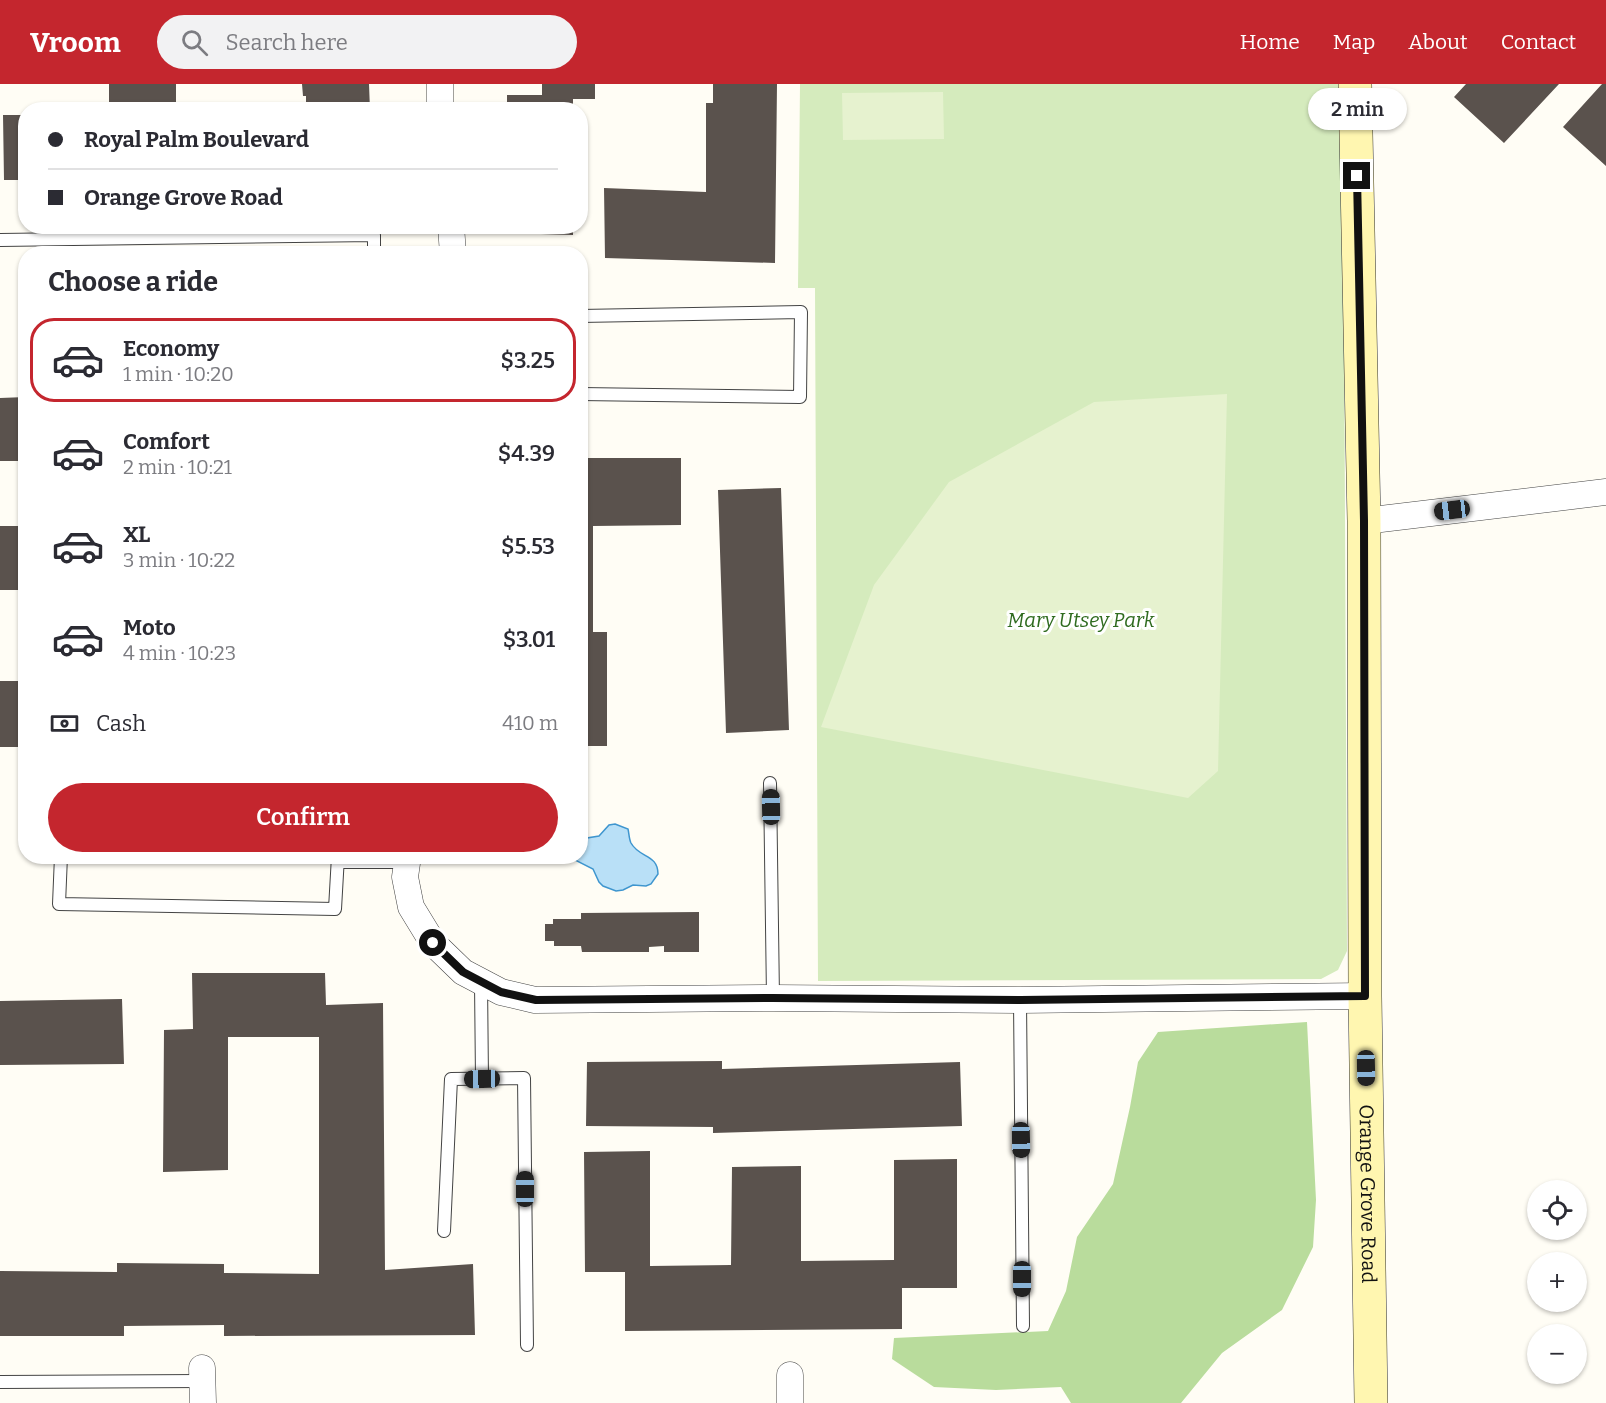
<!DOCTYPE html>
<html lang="en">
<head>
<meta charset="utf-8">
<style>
	body { margin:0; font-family:Bitter,serif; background:#f2f2f3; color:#2b2b33; height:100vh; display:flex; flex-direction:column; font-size:22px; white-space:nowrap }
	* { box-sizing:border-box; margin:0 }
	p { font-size:20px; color:#7c7c81 }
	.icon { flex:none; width:33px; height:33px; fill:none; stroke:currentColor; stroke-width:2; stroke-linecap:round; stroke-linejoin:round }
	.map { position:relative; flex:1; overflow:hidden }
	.panel { position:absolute; left:18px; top:162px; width:570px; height:618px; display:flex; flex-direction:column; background:#fff; border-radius:24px; box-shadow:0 2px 4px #0004 }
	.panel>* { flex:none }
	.guide { position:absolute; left:18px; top:18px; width:570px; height:132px; border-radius:24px; box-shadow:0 2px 4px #0004; display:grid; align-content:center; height:132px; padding:0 30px; background:#fff }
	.buttons { position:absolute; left:1527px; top:1096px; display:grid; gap:12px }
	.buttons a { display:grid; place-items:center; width:60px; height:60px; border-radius:50%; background:#fff; box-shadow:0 2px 4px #0004; font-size:30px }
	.end { position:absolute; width:27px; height:27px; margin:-14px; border:8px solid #111; background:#fff; box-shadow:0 0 0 3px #fff }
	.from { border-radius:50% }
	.bubble { position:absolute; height:42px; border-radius:21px; background:#fff; box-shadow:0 2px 4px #0004; font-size:20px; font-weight:600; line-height:42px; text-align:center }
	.car { position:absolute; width:18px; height:36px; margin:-18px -9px; border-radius:8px; box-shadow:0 0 4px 2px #0007; background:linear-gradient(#222 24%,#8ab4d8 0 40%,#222 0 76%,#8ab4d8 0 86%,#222 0) }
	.guide b { display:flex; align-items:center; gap:21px; height:57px; font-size:22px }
	.guide b+b { border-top:2px solid #e1e1e2 }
	.guide i { width:15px; height:15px; background:#2b2b33 }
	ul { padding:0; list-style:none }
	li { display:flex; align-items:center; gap:18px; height:84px; margin:0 12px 9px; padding:0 18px; border:3px solid transparent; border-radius:24px }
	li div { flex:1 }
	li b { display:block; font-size:22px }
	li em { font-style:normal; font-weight:600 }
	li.selected { border-color:#c4262e }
	li>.icon { width:54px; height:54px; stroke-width:1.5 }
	h2 { padding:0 30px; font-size:27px; line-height:72px }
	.pay { display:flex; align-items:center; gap:15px; height:66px; padding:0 30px; font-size:22px }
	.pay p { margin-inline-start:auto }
	.cta { display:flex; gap:12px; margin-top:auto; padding:12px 30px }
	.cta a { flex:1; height:69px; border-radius:36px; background:#c4262e; color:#fff; font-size:24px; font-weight:600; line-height:69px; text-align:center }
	header { display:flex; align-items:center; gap:36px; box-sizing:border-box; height:84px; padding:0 30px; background:#c4262e; color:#fff }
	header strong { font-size:28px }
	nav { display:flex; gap:33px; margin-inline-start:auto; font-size:21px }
	.search { width:420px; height:54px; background:#f2f2f3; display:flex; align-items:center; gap:15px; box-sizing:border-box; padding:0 21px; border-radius:33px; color:#7c7c81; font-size:22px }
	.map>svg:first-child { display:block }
	.green { fill:#d5ebbd }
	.forest { fill:#b9dc9c }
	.pitch { fill:#e6f2cf }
	.water { fill:#b9e0f7; stroke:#3f96cf; stroke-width:1.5 }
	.building { fill:#5a524d }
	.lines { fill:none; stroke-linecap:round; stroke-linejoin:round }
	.lane-casing { stroke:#444; stroke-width:14 }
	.street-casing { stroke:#444; stroke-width:27 }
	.secondary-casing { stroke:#333; stroke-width:34 }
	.lane { stroke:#fff; stroke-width:12 }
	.street { stroke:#fff; stroke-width:26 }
	.secondary { stroke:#fff6b0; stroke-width:33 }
	.route { stroke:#111; stroke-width:8 }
	.labels { text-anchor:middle; stroke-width:6; stroke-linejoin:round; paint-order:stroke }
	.park-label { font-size:20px; font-style:italic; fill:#2f6b1f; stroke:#fff }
	.street-label { font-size:20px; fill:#111; stroke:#fff }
</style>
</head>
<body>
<header>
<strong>Vroom</strong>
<div class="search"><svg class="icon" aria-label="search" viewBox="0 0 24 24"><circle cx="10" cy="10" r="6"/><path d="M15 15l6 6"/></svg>Search here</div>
<nav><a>Home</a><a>Map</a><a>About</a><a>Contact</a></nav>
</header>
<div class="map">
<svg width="1606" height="1319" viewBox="0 0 1606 1319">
	<rect width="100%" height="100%" fill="#fffdf5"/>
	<path class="green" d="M800,0H1343L1347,867L1338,886L1321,895L818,897L815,204H798Z"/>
	<path class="forest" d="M1307,938L1316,1116L1313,1163L1282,1226L1222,1269L1181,1319H1071L1061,1303L996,1306L934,1303L892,1275L894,1254L1048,1247L1066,1207L1077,1153L1113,1100L1130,1023L1138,978L1158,948Z"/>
	<path class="pitch" d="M943,8L944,55L843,56L842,9Z
		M1227,310L1218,687L1188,714L821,643L874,501L949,398L1094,318Z"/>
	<path class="water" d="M615,740L628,745C629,749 629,755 631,759C639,774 658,770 658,790L651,800L646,802L633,801L623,806L616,807L603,802L599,798L593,785L571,774L570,773L580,772L581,755L599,752L609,741Z"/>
	<path class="building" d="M109,0H176V26H109Z
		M302,0H369L370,26H306V12H303Z
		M542,0H595V15H573V26H507V11H542Z
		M713,0H777L775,179L605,174L604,104L706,108V19H713Z
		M1466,0H1559L1504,59L1454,13Z
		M1602,0H1606V82L1563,43Z
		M3,31H26V96H4Z
		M509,142H573V151L509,149Z
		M26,313V377H0V314Z
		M580,374H681V441L593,442V548H607V662H580Z
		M781,404L789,646L726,649L718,406Z
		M0,442H26V506H0Z
		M0,597H26V663H0Z
		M699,828V868H664V862L649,863V868H582L581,862H554V857H545V840H553V835H581V829Z
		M192,889H325L326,921L383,919L385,1186L473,1180L475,1251L224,1252V1241L124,1242V1252H0V1187L117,1188V1179L224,1180V1189L319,1190V953H228V1086L163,1088L164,946L193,945Z
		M122,915L124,980L0,981V917Z
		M722,977V985L960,978L962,1042L713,1049V1043L586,1042L587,978Z
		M650,1067V1182L731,1181L732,1083L801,1082V1177L894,1176V1076L957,1075V1204H902V1245L625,1247V1188H585L584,1068Z"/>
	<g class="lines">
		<defs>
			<path id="lane" d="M0,156L374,151V170
				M50,156V170
				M580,232L801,228L800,313L580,310
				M770,699L773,914
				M61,772L59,820L335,825L338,772
				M338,778H407
				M481,898L482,995
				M1020,916L1023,1242
				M444,1147L451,995L524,994L527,1261
				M0,1298L203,1297"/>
			<path id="street" d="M440,0V26
				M451,142L453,170
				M1364,437L1606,408
				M408,772L405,793L411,823L433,859L463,888L501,908L535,916L773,914L1020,916L1365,912
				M202,1284L203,1319
				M790,1319V1291"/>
			<g id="secondary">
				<path id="s1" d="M1355,0L1364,437L1365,912L1371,1319"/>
			</g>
		</defs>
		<use href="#lane" class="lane-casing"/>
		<use href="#street" class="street-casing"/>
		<use href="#secondary" class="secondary-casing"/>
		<use href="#lane" class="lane"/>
		<use href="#street" class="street"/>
		<use href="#secondary" class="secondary"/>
	</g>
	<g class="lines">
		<path class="route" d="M433,859L463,888L501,908L536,916L773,914L1020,916L1365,912L1364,437L1357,92"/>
	</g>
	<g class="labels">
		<g class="park-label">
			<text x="1081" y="543">Mary Utsey Park</text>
		</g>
		<g class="street-label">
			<text dy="7" stroke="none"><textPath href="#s1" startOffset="1110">Orange Grove Road</textPath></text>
		</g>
	</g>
</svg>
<div class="buttons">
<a><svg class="icon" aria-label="locate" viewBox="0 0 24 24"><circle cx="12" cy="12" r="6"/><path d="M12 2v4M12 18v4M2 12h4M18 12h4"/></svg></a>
<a>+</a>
<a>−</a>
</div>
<i class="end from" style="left:433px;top:859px"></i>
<i class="end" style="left:1357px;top:92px"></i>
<div class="bubble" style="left:1308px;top:4px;width:99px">2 min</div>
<i class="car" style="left:1452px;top:426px;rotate:263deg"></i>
<i class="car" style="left:771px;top:723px;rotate:359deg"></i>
<i class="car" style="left:1366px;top:984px;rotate:179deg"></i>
<i class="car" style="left:482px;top:995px;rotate:269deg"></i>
<i class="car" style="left:1021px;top:1056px;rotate:179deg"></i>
<i class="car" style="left:525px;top:1105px;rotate:0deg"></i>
<i class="car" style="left:1022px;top:1195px;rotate:180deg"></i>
<div class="guide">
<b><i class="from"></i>Royal Palm Boulevard</b>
<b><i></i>Orange Grove Road</b>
</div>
<section class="panel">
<h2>Choose a ride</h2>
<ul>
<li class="selected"><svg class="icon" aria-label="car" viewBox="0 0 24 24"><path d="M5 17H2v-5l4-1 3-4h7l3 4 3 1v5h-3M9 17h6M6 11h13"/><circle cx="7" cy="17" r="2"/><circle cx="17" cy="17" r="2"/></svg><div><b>Economy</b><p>1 min · 10:20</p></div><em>$3.25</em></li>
<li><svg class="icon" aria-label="car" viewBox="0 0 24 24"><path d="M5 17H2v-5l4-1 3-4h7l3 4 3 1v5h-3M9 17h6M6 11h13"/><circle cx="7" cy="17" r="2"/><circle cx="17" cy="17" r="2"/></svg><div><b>Comfort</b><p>2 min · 10:21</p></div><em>$4.39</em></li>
<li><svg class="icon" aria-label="car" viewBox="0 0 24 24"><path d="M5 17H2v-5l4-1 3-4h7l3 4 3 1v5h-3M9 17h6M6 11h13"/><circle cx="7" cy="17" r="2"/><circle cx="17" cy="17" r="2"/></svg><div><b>XL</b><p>3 min · 10:22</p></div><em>$5.53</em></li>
<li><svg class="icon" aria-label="car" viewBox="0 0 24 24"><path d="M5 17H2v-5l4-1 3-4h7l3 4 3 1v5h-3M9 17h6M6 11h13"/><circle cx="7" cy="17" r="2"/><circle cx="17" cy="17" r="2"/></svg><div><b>Moto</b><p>4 min · 10:23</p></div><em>$3.01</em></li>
</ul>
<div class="pay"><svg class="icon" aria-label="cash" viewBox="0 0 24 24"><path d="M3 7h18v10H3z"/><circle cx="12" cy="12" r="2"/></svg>Cash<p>410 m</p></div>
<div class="cta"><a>Confirm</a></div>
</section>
</div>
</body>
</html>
